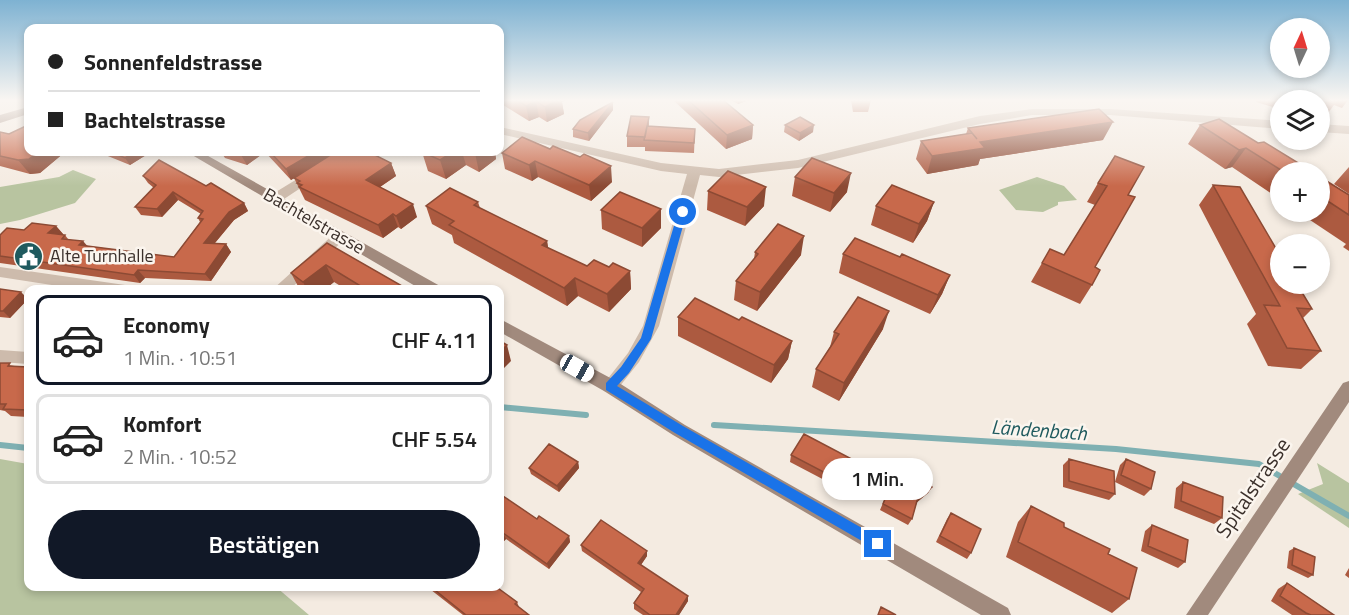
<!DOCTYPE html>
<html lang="de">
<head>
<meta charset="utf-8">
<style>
	body { margin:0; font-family:"Titillium Web",sans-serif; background:#f2f2f2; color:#222; height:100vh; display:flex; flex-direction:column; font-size:22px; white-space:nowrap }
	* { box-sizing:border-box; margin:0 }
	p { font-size:20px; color:#767676 }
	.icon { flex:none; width:33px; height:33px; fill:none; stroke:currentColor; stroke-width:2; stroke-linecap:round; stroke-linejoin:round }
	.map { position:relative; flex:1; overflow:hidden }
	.drawer { position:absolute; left:24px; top:285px; width:480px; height:306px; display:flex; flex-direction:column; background:#fff; border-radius:12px; box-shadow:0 3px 9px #0003 }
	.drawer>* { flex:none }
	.guide { position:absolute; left:24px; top:24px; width:480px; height:132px; border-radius:12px; box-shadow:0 3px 9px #0003; display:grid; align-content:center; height:132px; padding:0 24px; background:#fff }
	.needle { width:39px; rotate:4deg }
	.fabs { position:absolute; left:1270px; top:18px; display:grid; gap:12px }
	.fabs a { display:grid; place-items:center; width:60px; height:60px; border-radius:50%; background:#fff; box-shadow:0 3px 9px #0003; font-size:30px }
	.end { position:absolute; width:27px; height:27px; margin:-14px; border:8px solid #1a73e8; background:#fff; box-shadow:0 0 0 3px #fff }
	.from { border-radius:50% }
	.bubble { position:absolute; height:42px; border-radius:21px; background:#fff; box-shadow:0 3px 9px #0003; font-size:20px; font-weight:600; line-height:42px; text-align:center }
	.car { position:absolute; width:18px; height:36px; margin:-18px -9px; border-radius:8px; box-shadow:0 0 4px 2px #0007; background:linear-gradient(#fff 24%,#345 0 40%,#fff 0 76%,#345 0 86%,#fff 0) }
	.guide b { display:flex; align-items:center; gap:21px; height:57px; font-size:22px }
	.guide b+b { border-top:2px solid #e0e0e0 }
	.guide i { width:15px; height:15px; background:#222 }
	ul { padding:10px 0 0; list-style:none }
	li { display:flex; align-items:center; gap:18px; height:90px; margin:0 12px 9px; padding:0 12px; border:3px solid #e0e0e0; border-radius:12px }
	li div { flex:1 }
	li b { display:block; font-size:22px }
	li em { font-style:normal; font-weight:600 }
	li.current { border-color:#111827 }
	li>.icon { width:54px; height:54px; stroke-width:1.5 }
	.primary-button { display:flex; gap:12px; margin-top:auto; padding:12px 24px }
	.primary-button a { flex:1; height:69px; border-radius:36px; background:#111827; color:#fff; font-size:24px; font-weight:600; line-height:69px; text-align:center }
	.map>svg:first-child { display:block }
	.green { fill:#b8c4a0 }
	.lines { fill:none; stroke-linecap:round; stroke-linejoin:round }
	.stream { stroke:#7fb0b2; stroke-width:6 }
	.street { fill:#cdbbac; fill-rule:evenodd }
	.secondary { fill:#a18a7d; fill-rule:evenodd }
	.wall { fill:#ac5a40 }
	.shaded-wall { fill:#8c4a34 }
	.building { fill:#c8694b; stroke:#8c4a34; stroke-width:1.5 }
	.route { fill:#1a73e8 }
	.labels { text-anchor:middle; stroke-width:5; stroke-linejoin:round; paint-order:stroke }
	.street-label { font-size:18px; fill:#3b302b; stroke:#fbf5ee }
	.poi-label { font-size:18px; fill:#3b302b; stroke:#fbf5ee; text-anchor:start }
	.water-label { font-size:20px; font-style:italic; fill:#1f5a5e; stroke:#fbf5ee }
	.near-street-label { font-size:21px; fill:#3b302b; stroke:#fbf5ee }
</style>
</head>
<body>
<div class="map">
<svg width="1349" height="615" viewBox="0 0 1349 615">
	<rect width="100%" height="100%" fill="#f4ebe1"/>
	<path class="green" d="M73,170L96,179L75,203L20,220L0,224V187L59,177Z
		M1037,177L1064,186L1077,200L1058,202V205L1043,212L1016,210L999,190Z
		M0,459L28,464V586L276,587L309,615H0Z
		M1317,463L1349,483V528L1298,494L1323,484Z"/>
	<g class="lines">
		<path class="stream" d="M500,407L586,415
			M714,425L1116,449L1259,464L1349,516
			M0,445L28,448"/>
		<path class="street" d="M1032,109H1110L1281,121V129L1110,115H1032L980,124L798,168L719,177L700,175L659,326L639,362L616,391L610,393L604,391L602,386L628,353L643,326L687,174L661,171L500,134V127L661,163L719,169L798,160L980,116Z
			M1320,124L1349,126V134L1320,132Z
			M341,152H355L281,201H271L269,198L271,195Z
			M340,231L347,236L345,239L289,290H272L335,233Z
			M0,267L125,285L132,290H84L0,277Z
			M0,350L28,352V364L0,362Z"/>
		<path class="secondary" d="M28,107V114L0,123V115Z
			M187,152H201L440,286L442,290H422Z
			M500,319L616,381L685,425L1008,608L1011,615H981L673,435L604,391L500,332Z
			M1349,381V402L1208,615H1186L1343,383Z"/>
	</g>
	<path class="wall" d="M500,100H566L562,102L564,114L547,122L539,117L529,121L500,103Z
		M673,100H723L753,125L752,139L726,149Z
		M731,100H749L738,104Z
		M851,100H871L868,112H853Z
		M1257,100H1348L1342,108L1334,105L1325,117L1320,115V100H1281V102L1278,100L1273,107L1256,102Z
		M613,102V110L589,141L573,137V129Z
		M649,117V126L695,129L694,153L645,151V147H627V136Z
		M785,125L813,132L799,141L784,132Z
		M1200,125L1258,143L1313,172H1281V200L1232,167L1225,169L1188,144Z
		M968,128L1103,140L980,159L978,165L927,174L916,159L921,141L966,134Z
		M0,132L28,152H65L40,173L30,174L0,166Z
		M98,152H151L130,165Z
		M221,152H265L247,165L225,158Z
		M265,152H369L391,163L396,176L380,187L417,217L401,229L398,227L383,238L305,200L294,178L291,180Z
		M422,152H495L496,159L479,172L466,165L446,179L428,171Z
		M502,153L612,182L591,201L538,177L532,181L505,169Z
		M1349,167V194L1334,184Z
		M143,176L206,186L244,203L248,211L234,220L215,243L226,244L231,252L211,281L145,278L140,283L0,263V235L56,226L63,234L62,235H65L68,239L88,246L174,257L200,222L198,218L201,214L178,200L162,217L141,215L135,207L154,188L148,183Z
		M795,177L847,192L830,212L792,196Z
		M1320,177L1349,195V251L1343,247L1346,244L1298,212H1320Z
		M1098,183L1128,195L1095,267L1092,285L1080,304L1031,282L1042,263L1064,255L1095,205L1087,202Z
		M1213,185L1312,309L1303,318L1321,351L1301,369L1268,366L1247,324L1256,314L1199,205Z
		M708,191L764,206L745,226L707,210Z
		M478,202L480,208L547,241L548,248L587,266L609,267L630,271L631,289L609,312L578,296L567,306L454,243L452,235L432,224L426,206Z
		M934,202L927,221L913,243L871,225L876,206Z
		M661,209V228L642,247L602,229L601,210Z
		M327,243L409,290H347L334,282L324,290H300L291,273Z
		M755,252L801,255L757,311L734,300L736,281L754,259Z
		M843,254L900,257L950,275L942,294L930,314L839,273Z
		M0,289L28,299L10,318L0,317Z
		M678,317L739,320L792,341L788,359L771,383L678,336Z
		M883,329L839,401L812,387L816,369L830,347L834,332Z
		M0,363L14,366L28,367V417L11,416L5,411L0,410Z
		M791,455L863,472L851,494L790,462Z
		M1069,459L1115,494L1109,500L1063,487V465Z
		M1126,459L1151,489L1144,496L1115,482L1120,465Z
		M578,462L579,468L559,492L531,474L529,468Z
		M894,477L932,487L928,493L917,502L912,519L908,525L880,510Z
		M1183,482L1222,518L1214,524L1174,508L1176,488Z
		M500,494L537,519L569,536L570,542L549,569L506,539L503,542L500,540Z
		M1031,506L1108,554L1129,599L1112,613L1006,557L1018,522Z
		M951,513L971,553L967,559L936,542L947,519Z
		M1152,525L1185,562L1178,568L1141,551L1145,531Z
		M581,545L647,556L641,565L688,601L679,615H643L634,609V603L641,592L582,551Z
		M1294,548L1313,575L1308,578L1287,568L1289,551Z
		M1349,568V578L1345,575Z
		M1287,583L1334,615H1292L1271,601L1278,589Z
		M426,586H495L517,602L519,607L529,615H463Z"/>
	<path class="shaded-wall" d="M553,100H566L562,102L564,114L547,122L545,107Z
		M738,100H749L738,104Z
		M536,101L539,117L529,121L526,106Z
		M613,102V110L589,141L588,133Z
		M1113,122L1103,140L980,159L978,165L927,174L932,156L980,142Z
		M753,125L752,139L726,149L727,135Z
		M814,125L813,132L799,141L800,133Z
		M1246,148L1232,167L1225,169L1239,150Z
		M38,152H65L40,173L30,174L18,160Z
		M135,152H151L130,165L125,158Z
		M245,152H265L247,165L241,155Z
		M315,152H338L291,180L286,169Z
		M453,152H462L466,165L446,179L440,160Z
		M476,152H495L496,159L479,172L475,153Z
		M535,161L538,177L532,181L529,165Z
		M391,163L396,176L371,193L366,180Z
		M611,166L612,182L591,201L589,185Z
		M851,173L847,192L830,212L834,193Z
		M766,187L764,206L745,226L747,207Z
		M173,192L178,200L162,217L157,209Z
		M934,202L927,221L913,243L919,224Z
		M244,203L248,211L234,220L209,250L204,243L229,212Z
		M413,204L417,217L401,229L396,216Z
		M661,209V228L642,247V228Z
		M393,214L398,227L383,238L378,225Z
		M56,226L63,234L55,241L48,233Z
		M804,236L801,255L757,311L760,292Z
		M83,241L90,249L79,245Z
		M547,241L550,259L542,245Z
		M226,244L231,252L211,281L205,274Z
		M326,265L334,282L324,290H307L303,282Z
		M138,270L145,278L140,283L134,275Z
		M630,271L631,289L609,312L607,294Z
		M950,275L942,294L930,314L938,295Z
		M575,278L578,296L567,306L564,288Z
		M21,292L28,299L10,318L3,311Z
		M889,311L883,329L839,401L844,383Z
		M792,341L788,359L771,383L774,365Z
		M507,345L511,361L500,372V352Z
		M578,462L579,468L559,492L557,486Z
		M932,487L928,493L915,504L918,497Z
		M503,533L506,539L503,542L501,536Z
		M569,536L570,542L549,569L547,564Z
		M647,551V556L638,569V563Z
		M688,596V601L679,615H676Z"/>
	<path class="building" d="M517,100H558L545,107L536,101L526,106Z
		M688,100H723L753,125L727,135Z
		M613,102L588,133L573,129L580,120Z
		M1099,109L1113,122L980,142L985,148L932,156L921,141L972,133L977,139L968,128Z
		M631,116L649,117L645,137L627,136Z
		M800,117L814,125L800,133L785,125Z
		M1219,119L1258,143L1264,142L1313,172H1284L1246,148L1239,150L1200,125Z
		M28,125V152H38L29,159L18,160L0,156V132L9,134Z
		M647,126L695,129L694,143L644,140Z
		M522,137L550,149L553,146L580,157L584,154L611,166L589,185L535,161L529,165L502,153Z
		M111,152H135L125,158Z
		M231,152H245L241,155Z
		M270,152H315L286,169Z
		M335,152H369L391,163L366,180L413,204L396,216L393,214L378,225L299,187L302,185L297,183L300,181L294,178Z
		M422,152H453L440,160Z
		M1115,156L1144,167L1128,195L1135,197L1095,267L1100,270L1092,285L1042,263L1050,249L1064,255L1107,186L1098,183Z
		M812,158L851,173L834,193L795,177Z
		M159,160L206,186L211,183L244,203L229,212L204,243L226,244L205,274L138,270L134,275L0,256V235L7,228L24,230L32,223L56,226L48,233L65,235L62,239L83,241L79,245L174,257L203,219L198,218L203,211L173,192L157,209L135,207L156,185L143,176Z
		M728,171L766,187L747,207L708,191Z
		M1320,177L1349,195V215L1320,196Z
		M892,185L934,202L919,224L876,206Z
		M1213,185L1240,187L1281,257V284H1297L1312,309L1297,308L1321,351L1287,348L1264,305L1280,306Z
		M450,188L478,202L474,205L547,241L542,245L570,258L587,266L594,260L609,267L613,263L630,271L607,294L575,278L564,288L449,225L454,221L426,206Z
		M620,192L661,209L642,228L601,210Z
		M778,224L804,236L760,292L736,281L758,254L755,252Z
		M855,238L900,257L902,254L950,275L938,295L843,254Z
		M327,243L409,290H367L326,265L303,282L291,273Z
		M0,289L21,292L3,311H0Z
		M858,297L889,311L844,383L816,369L839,334L834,332Z
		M695,298L739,320L742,317L792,341L774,365L678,317Z
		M500,341L507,345L500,352Z
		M0,363H10L8,366L28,367V410L3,409L6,404H0Z
		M804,434L865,466L854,488L791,455Z
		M549,444L578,462L557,486L529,468Z
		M1069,459L1114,471L1115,494L1069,481Z
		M1126,459L1155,472L1151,489L1121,475Z
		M894,477L910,482L919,478L932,487L918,497L912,519L883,504Z
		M1183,482L1223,497L1222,518L1181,501Z
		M500,494L537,519L539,516L569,536L547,564L503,533L501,536L500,535Z
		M1031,506L1064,523V527L1110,549L1108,554L1137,568L1129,599L1018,542Z
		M951,513L981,529L971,553L940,536Z
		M601,520L647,551L638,563L688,596L676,615H650L634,603L644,589L581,545Z
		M1152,525L1188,540L1185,562L1148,546Z
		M1294,548L1315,557L1313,575L1292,565Z
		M1287,583L1334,615H1311L1306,613L1280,596Z
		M430,586H495L517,602L515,604L529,615H466Z
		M881,607L896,615H878Z"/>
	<linearGradient id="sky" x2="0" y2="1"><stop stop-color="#7eb2d2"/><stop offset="0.54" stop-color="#faf6f2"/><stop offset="1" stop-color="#faf6f2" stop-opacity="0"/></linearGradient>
	<rect width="1349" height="186" fill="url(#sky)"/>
	<path class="route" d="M683,209L687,212L651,339L629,373L617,386L683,426L883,540L884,544L883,548H874L675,433L606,390V383L621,367L641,338L678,212Z"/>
	<defs>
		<symbol id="civic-disc" viewBox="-11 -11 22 22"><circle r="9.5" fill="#1f5a5e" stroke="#fbf5ee"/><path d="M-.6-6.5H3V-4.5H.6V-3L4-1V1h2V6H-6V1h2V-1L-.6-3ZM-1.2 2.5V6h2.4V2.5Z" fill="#fff"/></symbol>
	</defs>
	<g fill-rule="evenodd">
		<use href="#civic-disc" x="12" y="240" width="33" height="33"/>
	</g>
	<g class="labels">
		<g class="street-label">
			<text transform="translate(314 221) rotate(30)" y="6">Bachtelstrasse</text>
		</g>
		<g class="poi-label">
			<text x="50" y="262">Alte Turnhalle</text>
		</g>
		<g class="water-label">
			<text transform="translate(1039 430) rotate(4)" y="7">Ländenbach</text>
		</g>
		<g class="near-street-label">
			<text transform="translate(1253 488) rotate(-56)" y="7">Spitalstrasse</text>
		</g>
	</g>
</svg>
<div class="fabs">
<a><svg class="needle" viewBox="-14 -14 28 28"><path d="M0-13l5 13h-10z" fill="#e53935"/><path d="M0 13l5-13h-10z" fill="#767676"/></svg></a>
<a><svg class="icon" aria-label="layers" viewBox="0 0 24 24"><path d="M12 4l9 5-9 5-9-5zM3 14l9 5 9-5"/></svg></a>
<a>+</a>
<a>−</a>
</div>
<i class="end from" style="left:683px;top:212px"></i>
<i class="end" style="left:878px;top:544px"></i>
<div class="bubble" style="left:822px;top:458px;width:111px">1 Min.</div>
<i class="car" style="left:577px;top:368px;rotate:119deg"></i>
<div class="guide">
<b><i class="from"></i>Sonnenfeldstrasse</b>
<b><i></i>Bachtelstrasse</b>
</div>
<section class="drawer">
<ul>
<li class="current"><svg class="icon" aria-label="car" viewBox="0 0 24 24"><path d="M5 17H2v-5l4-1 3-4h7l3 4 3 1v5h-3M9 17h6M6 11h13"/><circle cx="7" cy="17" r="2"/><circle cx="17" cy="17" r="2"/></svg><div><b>Economy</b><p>1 Min. · 10:51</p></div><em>CHF 4.11</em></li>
<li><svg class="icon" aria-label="car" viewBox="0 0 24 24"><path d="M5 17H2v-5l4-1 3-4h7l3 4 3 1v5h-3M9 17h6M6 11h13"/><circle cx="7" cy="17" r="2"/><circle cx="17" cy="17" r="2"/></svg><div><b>Komfort</b><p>2 Min. · 10:52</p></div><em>CHF 5.54</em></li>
</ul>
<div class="primary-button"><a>Bestätigen</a></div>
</section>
</div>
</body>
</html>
